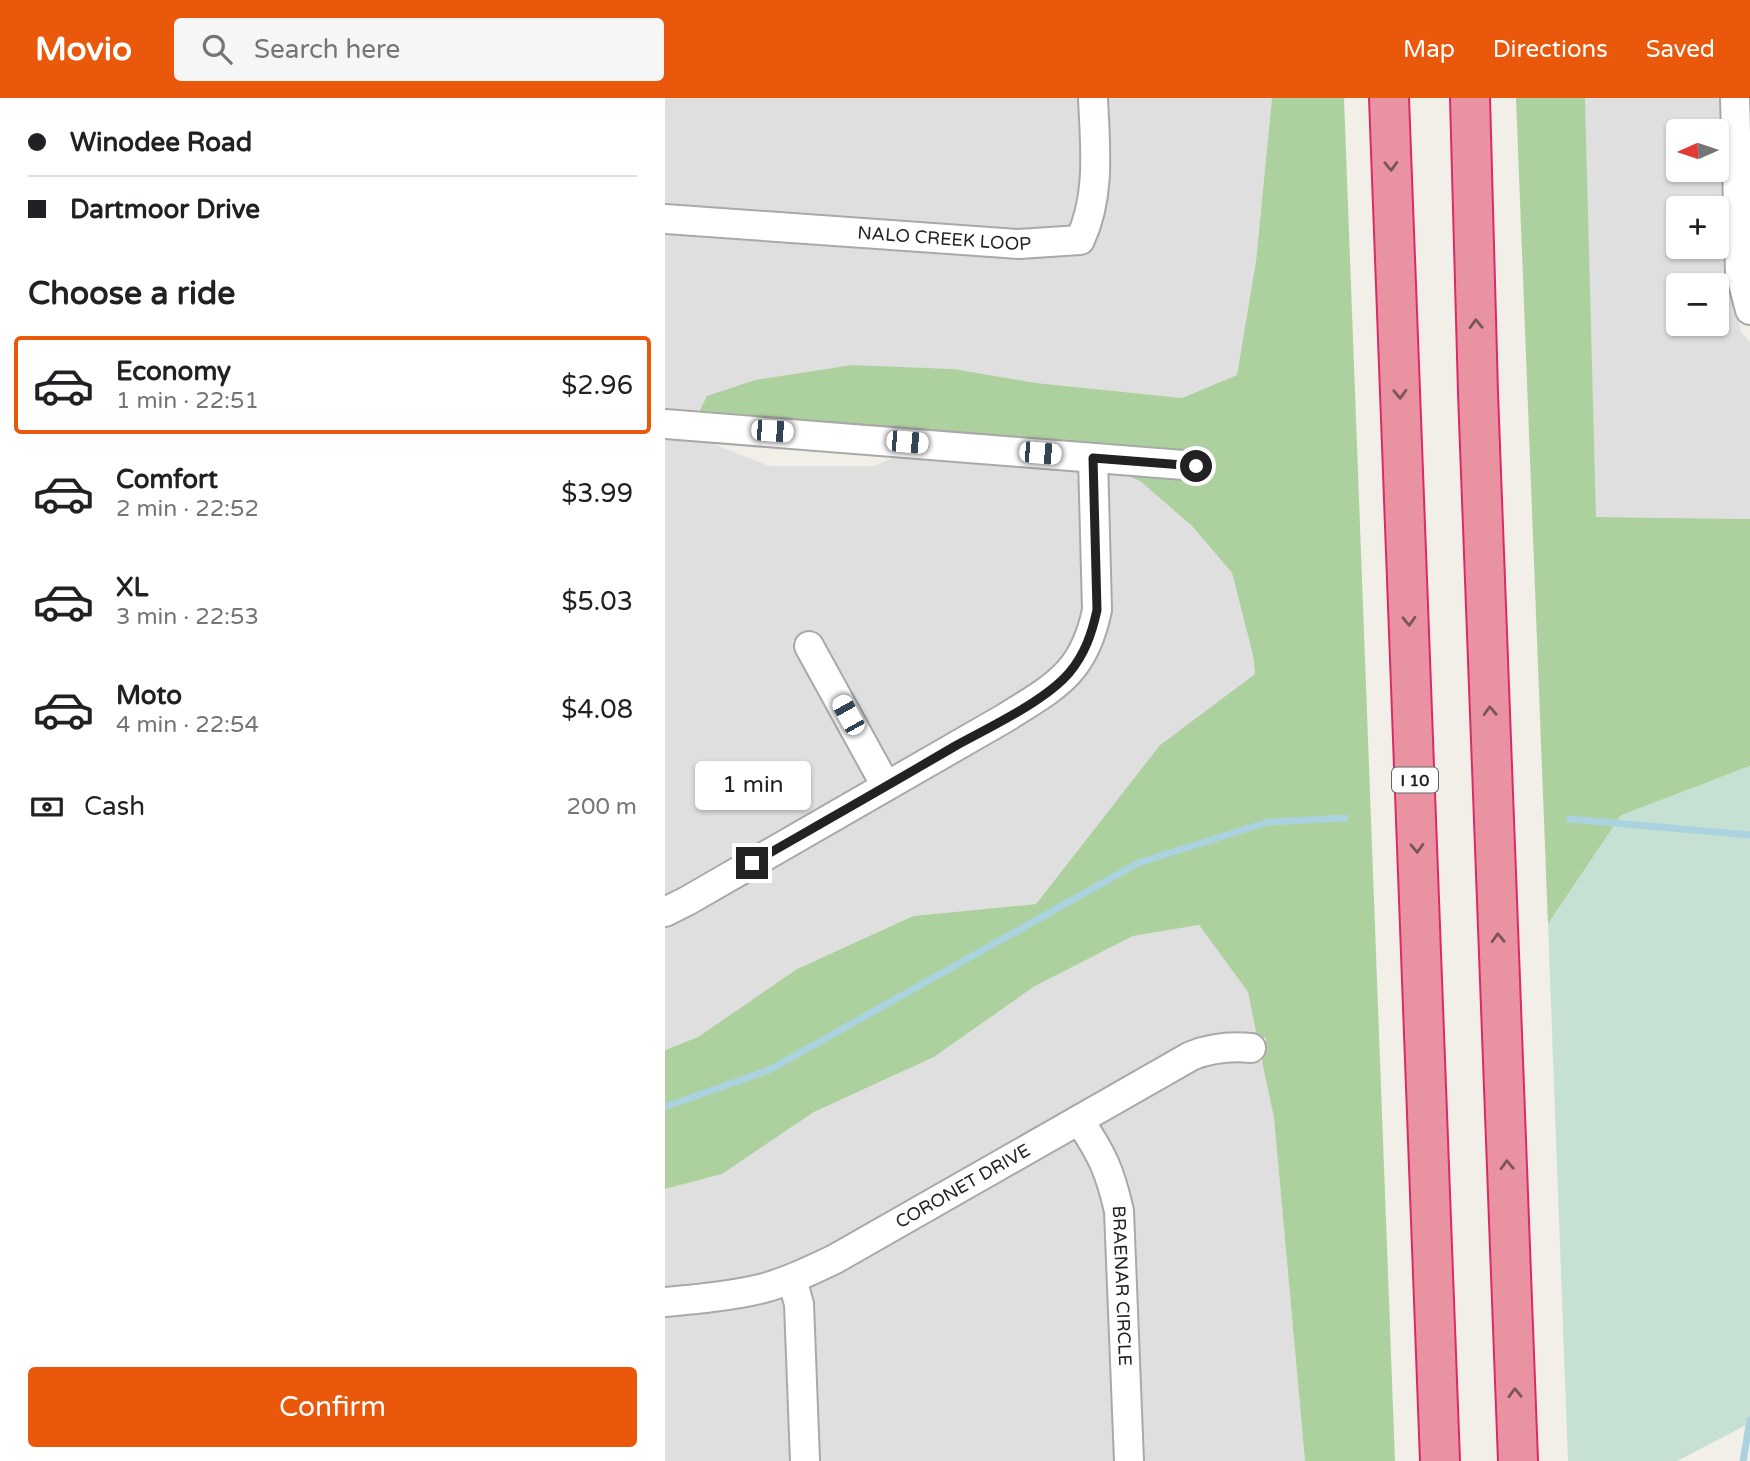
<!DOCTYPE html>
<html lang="en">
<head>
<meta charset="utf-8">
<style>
	body { margin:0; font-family:"Varela Round",sans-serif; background:#f6f6f6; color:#202124; height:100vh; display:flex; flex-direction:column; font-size:26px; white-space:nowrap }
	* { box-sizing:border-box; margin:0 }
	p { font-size:23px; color:#757577 }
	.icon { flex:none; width:38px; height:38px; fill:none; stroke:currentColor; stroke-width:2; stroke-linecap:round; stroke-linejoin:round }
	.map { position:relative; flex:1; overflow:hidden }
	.details { display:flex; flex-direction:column; background:#fff; width:665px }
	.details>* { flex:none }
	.guide { display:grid; align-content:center; height:154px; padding:0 28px; background:#fff }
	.needle { width:46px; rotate:267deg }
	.tools { position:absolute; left:1001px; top:21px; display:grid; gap:14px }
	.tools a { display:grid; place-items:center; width:63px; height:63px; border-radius:7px; background:#fff; box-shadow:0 2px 5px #0004; font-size:35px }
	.end { position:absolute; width:32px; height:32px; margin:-16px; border:9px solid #222; background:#fff; box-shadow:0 0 0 4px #fff }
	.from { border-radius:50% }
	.bubble { position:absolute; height:49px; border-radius:7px; background:#fff; box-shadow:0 2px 5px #0004; font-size:23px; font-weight:600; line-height:49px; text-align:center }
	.car { position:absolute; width:21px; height:42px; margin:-21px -10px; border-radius:9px; box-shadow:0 0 5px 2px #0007; background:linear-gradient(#fff 24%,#345 0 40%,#fff 0 76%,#345 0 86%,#fff 0) }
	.guide b { display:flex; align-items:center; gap:24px; height:66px; font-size:26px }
	.guide b+b { border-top:2px solid #e0e0e0 }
	.guide i { width:18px; height:18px; background:#202124 }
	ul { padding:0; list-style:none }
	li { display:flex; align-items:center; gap:21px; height:98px; margin:0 14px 10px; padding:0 14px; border:4px solid transparent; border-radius:7px }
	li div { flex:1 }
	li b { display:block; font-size:26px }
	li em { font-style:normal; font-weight:600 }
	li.current { border-color:#ea580c }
	li>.icon { width:63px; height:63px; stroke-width:1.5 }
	h2 { padding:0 28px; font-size:32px; line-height:84px }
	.pay { display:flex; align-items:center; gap:18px; height:77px; padding:0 28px; font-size:26px }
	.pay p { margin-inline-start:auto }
	.action { display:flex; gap:14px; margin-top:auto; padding:14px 28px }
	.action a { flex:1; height:80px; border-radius:7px; background:#ea580c; color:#fff; font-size:28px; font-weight:600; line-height:80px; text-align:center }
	header { display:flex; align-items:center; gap:42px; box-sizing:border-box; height:98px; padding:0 35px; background:#ea580c; color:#fff }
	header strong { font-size:33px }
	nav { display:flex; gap:38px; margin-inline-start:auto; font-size:24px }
	.search { width:490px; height:63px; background:#f6f6f6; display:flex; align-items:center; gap:18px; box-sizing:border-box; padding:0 24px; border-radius:7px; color:#757577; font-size:26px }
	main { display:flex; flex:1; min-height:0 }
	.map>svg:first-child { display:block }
	.residential { fill:#e0dfdf; fill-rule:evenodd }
	.forest { fill:#add19e }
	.wetland { fill:#c6e0d4 }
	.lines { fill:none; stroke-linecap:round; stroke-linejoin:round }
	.stream { stroke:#aad3df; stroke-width:7 }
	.street-casing { stroke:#a9a9a9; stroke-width:32 }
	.highway-casing { stroke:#dc2a67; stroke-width:42 }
	.street { stroke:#fff; stroke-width:28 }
	.highway { stroke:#e892a2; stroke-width:38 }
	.oneway { stroke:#7b545c }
	.route { stroke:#222; stroke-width:9 }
	.labels { text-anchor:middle; stroke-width:5; stroke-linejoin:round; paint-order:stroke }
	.shield { fill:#fff; stroke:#646464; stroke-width:2 }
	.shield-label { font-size:16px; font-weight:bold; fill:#222 }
	.street-label { font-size:18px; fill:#222; stroke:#fff }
</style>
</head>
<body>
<header>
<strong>Movio</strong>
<div class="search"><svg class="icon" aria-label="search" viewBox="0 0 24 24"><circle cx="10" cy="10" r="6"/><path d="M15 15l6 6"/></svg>Search here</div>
<nav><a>Map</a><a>Directions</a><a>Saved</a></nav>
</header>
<main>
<section class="details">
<div class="guide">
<b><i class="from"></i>Winodee Road</b>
<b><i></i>Dartmoor Drive</b>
</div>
<h2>Choose a ride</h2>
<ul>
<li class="current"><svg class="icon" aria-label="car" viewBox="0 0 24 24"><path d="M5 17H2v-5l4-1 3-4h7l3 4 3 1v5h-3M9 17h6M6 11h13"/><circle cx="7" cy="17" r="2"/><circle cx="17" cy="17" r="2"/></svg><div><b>Economy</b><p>1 min · 22:51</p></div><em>$2.96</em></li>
<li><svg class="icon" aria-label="car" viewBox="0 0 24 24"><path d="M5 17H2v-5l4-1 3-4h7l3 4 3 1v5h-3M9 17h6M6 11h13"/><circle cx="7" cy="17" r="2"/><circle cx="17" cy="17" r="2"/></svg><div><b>Comfort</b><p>2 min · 22:52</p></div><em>$3.99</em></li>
<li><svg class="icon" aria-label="car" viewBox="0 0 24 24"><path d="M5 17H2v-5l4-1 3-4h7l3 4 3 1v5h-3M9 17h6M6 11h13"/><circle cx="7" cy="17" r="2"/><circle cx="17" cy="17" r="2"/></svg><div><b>XL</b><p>3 min · 22:53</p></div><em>$5.03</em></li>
<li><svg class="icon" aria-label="car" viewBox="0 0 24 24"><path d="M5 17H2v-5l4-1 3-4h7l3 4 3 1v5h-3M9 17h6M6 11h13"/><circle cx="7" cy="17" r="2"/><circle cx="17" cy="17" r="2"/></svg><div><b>Moto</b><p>4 min · 22:54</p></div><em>$4.08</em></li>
</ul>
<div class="pay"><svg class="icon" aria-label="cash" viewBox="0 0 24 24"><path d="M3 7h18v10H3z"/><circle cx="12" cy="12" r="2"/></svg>Cash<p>200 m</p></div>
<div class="action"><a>Confirm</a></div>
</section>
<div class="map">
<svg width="1085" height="1363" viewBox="0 0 1085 1363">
	<rect width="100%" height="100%" fill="#f2efe9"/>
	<path class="residential" d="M0,0H414L417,86L410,120L406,130L353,134L0,109Z
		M442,0H607L591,163L572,277L517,300L371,285L289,271L187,267L33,316L0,313V133L428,146L437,125L445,87Z
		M920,0H1056L1062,175L1076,234L1085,244V421L930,419ZM1013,33H1052V72H1013ZM1013,110H1052V149H1013ZM1013,187H1052V226H1013Z
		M0,337L33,340L104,368H209L237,356L415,371L418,511L414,531L404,553L377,583L227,670L151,533L126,543L204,683L0,800Z
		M443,373L454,374L475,383L528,429L567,475L588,557L590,577L495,647L371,806L247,818L132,871L33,939L0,952V827L393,601L413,585L430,562L440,538L445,514Z
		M534,827L583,894L592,939L164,1151L96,1178L0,1192V1091L57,1076L149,1014L269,959L370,888L468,838Z
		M563,960L597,964L609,1020L640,1363H478L468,1113L461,1078L449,1051L433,1026L532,969Z
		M410,1039L423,1060L434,1086L440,1115L451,1363H154L148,1206L143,1187Z
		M117,1197L120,1208L126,1363H0V1216Z"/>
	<path class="forest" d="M607,0H679L730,1363H640L609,1020L597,964L601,940L592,939L583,894L534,827L468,838L370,888L269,959L149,1014L57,1076L0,1091V952L33,939L132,871L248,818L371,806L495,647L590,576L588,557L567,475L528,429L475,383L454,374L544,381L546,357L33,316L42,298L90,282L187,267L289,271L371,285L517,300L572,277L591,163Z
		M851,0H920L931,419L1085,421V668L956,718L883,826Z"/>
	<path class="wetland" d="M1085,668V1325L1012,1363H903L883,826L956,717Z"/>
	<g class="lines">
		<path class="stream" d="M904,721L1085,737
			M0,1009L104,972L473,765L603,724L680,720
			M1078,1363L1085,1322"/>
		<defs>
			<g id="street">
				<path d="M1070,0L1075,174L1085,212"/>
				<path id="s1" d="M0,121L354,146L415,142C436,97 430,48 428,0"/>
				<path d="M0,326L531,368"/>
				<path d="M144,548L221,688"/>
				<path d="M0,814L22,803L340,620C391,588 419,575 432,512L428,360"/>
				<path id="s2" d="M414,1022C437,1056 445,1073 454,1113L464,1363"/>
				<path d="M127,1181L134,1206L140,1363"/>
				<path id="s3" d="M0,1204C33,1201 66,1198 99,1190C124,1183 147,1172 170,1161L526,958C546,950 564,948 586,950"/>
			</g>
			<path id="highway" d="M724,0L775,1363
				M805,0L813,295L853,1363"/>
		</defs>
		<use href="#street" class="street-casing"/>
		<use href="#highway" class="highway-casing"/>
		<use href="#street" class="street"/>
		<use href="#highway" class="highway"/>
	</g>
	<defs><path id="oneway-chevron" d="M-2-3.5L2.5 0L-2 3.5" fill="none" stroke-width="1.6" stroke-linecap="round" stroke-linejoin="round" transform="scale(1.75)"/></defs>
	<g class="oneway">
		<use href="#oneway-chevron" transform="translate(726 68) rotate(88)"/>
		<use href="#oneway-chevron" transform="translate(811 226) rotate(-92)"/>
		<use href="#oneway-chevron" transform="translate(735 296) rotate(88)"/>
		<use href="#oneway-chevron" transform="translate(744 523) rotate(88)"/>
		<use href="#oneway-chevron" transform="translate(825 613) rotate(-92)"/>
		<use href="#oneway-chevron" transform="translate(752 750) rotate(88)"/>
		<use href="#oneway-chevron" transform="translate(833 840) rotate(-92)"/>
		<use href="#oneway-chevron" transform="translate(842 1067) rotate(-92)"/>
		<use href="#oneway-chevron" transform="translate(850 1295) rotate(-92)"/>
	</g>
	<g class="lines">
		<path class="route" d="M87,765C155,726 224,687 292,647C325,629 380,603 404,575C420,556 427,535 432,512L428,360L531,368"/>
	</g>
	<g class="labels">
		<rect class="shield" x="727" y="669.5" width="46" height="25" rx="5"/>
		<g class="shield-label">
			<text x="750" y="688">I 10</text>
		</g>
		<g class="street-label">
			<text dy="6" stroke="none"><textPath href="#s1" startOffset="280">NALO CREEK LOOP</textPath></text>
			<text dy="6" stroke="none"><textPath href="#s3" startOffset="324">CORONET DRIVE</textPath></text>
			<text dy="6" stroke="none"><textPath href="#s2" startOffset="175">BRAENAR CIRCLE</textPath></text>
		</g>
	</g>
</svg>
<div class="tools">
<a><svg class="needle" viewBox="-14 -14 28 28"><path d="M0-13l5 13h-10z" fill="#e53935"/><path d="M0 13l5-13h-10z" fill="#757577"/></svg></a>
<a>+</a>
<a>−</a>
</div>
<i class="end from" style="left:531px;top:368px"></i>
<i class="end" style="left:87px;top:765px"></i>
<div class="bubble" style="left:30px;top:663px;width:116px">1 min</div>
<i class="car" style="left:107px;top:333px;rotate:94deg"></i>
<i class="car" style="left:242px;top:344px;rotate:95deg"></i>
<i class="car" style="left:375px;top:355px;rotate:95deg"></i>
<i class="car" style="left:183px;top:617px;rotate:331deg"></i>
</div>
</main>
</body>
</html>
